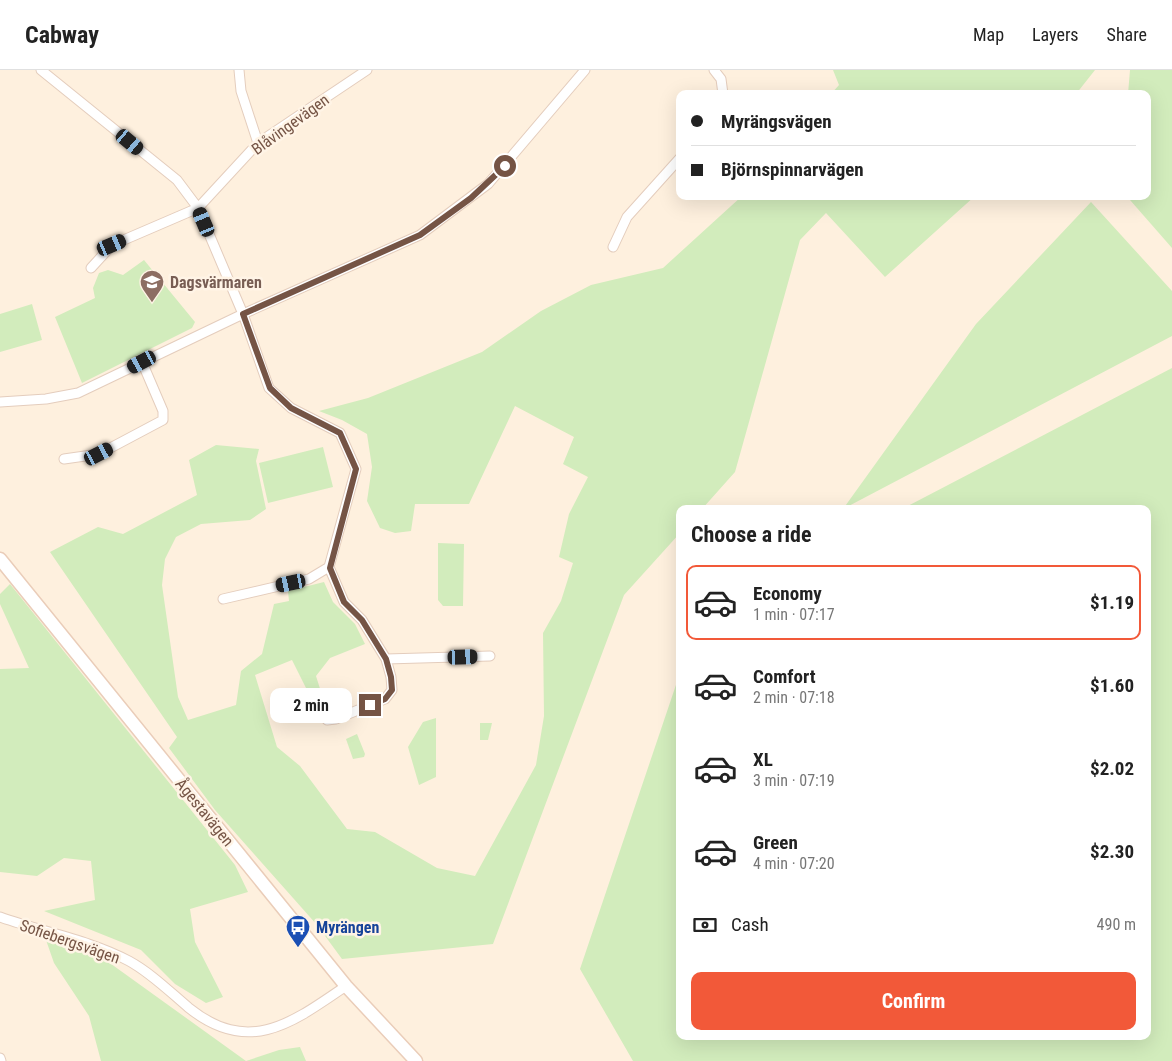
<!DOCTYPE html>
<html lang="en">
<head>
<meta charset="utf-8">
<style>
	body { margin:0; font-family:"Roboto Condensed",sans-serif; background:#f6f6f6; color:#222; height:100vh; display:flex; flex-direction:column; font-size:19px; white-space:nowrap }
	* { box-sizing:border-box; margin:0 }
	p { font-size:16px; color:#767676 }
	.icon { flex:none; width:28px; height:28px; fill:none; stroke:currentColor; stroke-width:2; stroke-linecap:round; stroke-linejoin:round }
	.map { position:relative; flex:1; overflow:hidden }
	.details { position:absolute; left:676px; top:435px; width:475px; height:535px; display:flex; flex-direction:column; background:#fff; border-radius:10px; box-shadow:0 5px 20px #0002 }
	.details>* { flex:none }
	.banner { position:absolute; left:676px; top:20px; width:475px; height:110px; border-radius:10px; box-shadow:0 5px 20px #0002; display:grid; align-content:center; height:110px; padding:0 15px; background:#fff }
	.end { position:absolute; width:22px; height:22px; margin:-11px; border:6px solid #755445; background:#fff; box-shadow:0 0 0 2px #fff }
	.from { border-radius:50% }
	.bubble { position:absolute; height:35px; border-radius:10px; background:#fff; box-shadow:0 5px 20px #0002; font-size:16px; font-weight:700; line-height:35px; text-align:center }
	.car { position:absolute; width:15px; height:30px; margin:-15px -8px; border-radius:6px; box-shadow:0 0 4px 1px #0007; background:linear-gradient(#222 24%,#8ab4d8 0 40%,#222 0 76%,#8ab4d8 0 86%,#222 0) }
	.banner b { display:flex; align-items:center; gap:18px; height:48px; font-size:19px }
	.banner b+b { border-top:1px solid #e0e0e0 }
	.banner i { width:12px; height:12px; background:#222 }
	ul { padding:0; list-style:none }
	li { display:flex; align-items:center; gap:15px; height:75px; margin:0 10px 8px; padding:0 5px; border:2px solid transparent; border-radius:10px }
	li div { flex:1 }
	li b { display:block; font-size:19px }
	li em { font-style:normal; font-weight:700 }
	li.current { border-color:#f25939 }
	li>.icon { width:45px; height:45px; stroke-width:1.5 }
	h2 { padding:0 15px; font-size:22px; line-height:60px }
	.pay { display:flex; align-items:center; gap:12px; height:55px; padding:0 15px; font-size:19px }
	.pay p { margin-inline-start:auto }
	.cta { display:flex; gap:10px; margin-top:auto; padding:10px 15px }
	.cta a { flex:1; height:58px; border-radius:10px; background:#f25939; color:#fff; font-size:20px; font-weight:700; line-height:58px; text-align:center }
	header { display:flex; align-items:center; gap:30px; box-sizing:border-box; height:70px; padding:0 25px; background:#fff; border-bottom:1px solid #e0e0e0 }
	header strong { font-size:24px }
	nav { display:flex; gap:28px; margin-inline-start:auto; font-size:18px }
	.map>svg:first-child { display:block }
	.green { fill:#d2ecbc }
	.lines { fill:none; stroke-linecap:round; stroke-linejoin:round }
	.minor-casing { stroke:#e4cdbd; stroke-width:11 }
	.secondary-casing { stroke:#eacdb9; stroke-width:15 }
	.minor { stroke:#fff; stroke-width:9 }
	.secondary { stroke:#fff; stroke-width:12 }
	.route { stroke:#755445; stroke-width:6 }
	.labels { text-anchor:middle; stroke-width:5; stroke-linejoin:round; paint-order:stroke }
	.street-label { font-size:16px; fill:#755445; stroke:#fff4e6 }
	.education-label { font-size:16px; font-weight:bold; fill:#785e54; stroke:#fff4e6; text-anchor:start }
	.transit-label { font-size:16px; font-weight:bold; fill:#164399; stroke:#fff4e6; text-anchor:start }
</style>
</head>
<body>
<header>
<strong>Cabway</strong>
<nav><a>Map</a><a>Layers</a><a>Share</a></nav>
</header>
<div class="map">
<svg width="1172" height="991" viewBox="0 0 1172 991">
	<rect width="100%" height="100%" fill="#fef0de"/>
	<path class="green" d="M833,0H1095L1076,24H831L839,15Z
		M1130,0H1172V178L1130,130L1129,126H1148V24H1128Z
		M742,126H975L885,207L826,143L800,170L735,402L702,439H680V463L624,525L493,874L342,889L317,855L215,740L169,678L177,667L50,482L98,457L123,464L197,425L189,390L216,375L259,379L256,391L266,439L250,450L201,454L176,467L165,489L162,515L178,627L188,650L236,635L241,601L262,584L274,534L289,531L288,521L324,512L333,532L355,554L365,574L330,588L316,606L322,625L312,630L292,590L255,605L277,677L300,696L347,759L375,762L437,798L475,806L536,695L544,646L543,563L561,531L573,493L559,487L569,444L588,407L563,394L574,367L515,336L469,434H415L411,461L395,463L380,458L367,431L372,397L367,364L342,350L319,341L368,328L482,282L541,241L591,215L663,198Z
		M1091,132L1172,221V266L843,439L976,254Z
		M144,190L195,252L192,258L82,313L55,247L95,228L93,218L99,203L108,200L123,205Z
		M32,234L42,270L0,282V244Z
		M1172,298V991H633L580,899L680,603V966H1148V439H902Z
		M323,377L333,417L268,433L259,393Z
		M438,473L464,474L463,536H443L438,530Z
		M10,514L235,795L248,822L190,839L195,872L223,927L206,933L175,914L141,880L44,841L95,830L91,791L64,788L37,806L0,802V599L29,598L0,534V524Z
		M436,648V707L419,715L408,677L423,652Z
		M480,653H492L488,670H480Z
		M357,664L365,684L364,687L353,689L346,669Z
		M46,870L107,891L246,991L279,980L300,977L306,991H101L89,946L54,893Z"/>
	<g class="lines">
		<defs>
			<path id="minor" d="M41,0L177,110L198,138L243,244L269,318L291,338L340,363L356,399L329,497L344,532L362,550L386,589L490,586
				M239,0L241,21L258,73
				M714,0L721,9L723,24
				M613,177L627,147L680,88
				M91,198L112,175L198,138L258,73L367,0
				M0,332L46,329L78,323L243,244L420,165L488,114L585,0
				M64,389L99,384L163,350V341L142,292
				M223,529L309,509L329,497
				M327,650L336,649L385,629L392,620L391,607L386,589
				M0,847C42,862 90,870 129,891C151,903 170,922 189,938C249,986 292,953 346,916
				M0,988L1,991"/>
			<path id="secondary" d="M0,489L346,916L416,991"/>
		</defs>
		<use href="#minor" class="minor-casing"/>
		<use href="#secondary" class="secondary-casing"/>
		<use href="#minor" class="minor"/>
		<use href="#secondary" class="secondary"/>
	</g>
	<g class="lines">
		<path class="route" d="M370,635L385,629L392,620L391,607L386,589L362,550L344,532L330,498L356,399L340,363L291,338L270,318L243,244L420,165L471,128L505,96"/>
	</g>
	<defs>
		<symbol id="school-pin" viewBox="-11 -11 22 30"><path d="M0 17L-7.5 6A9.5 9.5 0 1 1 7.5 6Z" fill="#8d6e63" stroke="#fff4e6"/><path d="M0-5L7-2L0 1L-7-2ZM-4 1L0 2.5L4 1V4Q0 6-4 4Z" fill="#fff"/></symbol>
		<symbol id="bus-pin" viewBox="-11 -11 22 30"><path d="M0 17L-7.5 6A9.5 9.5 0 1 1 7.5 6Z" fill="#1a4fb4" stroke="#fff4e6"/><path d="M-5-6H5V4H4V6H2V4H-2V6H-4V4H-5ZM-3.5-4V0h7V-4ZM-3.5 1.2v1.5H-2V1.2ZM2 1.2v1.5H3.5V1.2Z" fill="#fff"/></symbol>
	</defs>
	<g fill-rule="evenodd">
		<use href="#school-pin" x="138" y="198" width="28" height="38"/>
		<use href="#bus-pin" x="284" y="843" width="28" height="38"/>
	</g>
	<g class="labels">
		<g class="street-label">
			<text transform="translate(290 54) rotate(-36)" y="6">Blåvingevägen</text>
			<text transform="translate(205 742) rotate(51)" y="6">Ågestavägen</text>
			<text transform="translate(70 871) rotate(19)" y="6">Sofiebergsvägen</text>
		</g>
		<g class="education-label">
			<text x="170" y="218">Dagsvärmaren</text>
		</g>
		<g class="transit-label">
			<text x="316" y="863">Myrängen</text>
		</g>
	</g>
</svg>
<i class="end from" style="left:505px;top:96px"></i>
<i class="end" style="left:370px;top:635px"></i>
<div class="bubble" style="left:270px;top:618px;width:82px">2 min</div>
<i class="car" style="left:130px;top:72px;rotate:130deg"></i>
<i class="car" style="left:204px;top:152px;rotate:337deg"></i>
<i class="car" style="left:112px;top:175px;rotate:67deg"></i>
<i class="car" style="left:142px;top:292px;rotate:242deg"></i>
<i class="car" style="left:99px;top:384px;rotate:63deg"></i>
<i class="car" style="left:291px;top:513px;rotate:258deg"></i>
<i class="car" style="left:463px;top:587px;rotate:88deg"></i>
<div class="banner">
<b><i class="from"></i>Myrängsvägen</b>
<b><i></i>Björnspinnarvägen</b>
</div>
<section class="details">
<h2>Choose a ride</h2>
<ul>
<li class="current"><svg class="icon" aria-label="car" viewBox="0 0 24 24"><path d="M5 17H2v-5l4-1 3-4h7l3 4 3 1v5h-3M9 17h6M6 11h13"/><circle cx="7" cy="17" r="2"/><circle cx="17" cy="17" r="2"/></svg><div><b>Economy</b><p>1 min · 07:17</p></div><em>$1.19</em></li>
<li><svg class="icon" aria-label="car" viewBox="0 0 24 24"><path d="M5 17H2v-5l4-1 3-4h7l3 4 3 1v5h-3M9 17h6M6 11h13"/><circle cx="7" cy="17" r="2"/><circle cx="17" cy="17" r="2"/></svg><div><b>Comfort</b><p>2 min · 07:18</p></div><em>$1.60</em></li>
<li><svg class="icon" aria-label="car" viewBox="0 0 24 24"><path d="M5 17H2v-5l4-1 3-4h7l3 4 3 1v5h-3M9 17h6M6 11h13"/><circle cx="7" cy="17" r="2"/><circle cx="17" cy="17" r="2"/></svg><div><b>XL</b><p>3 min · 07:19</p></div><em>$2.02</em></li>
<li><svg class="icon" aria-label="car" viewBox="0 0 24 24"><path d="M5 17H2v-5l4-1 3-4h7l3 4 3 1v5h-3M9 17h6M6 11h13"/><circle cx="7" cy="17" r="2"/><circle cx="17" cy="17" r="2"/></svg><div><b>Green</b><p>4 min · 07:20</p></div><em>$2.30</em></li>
</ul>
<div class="pay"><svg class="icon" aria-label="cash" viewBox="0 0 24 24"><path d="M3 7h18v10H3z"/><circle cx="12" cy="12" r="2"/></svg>Cash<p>490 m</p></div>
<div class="cta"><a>Confirm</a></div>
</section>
</div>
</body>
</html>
